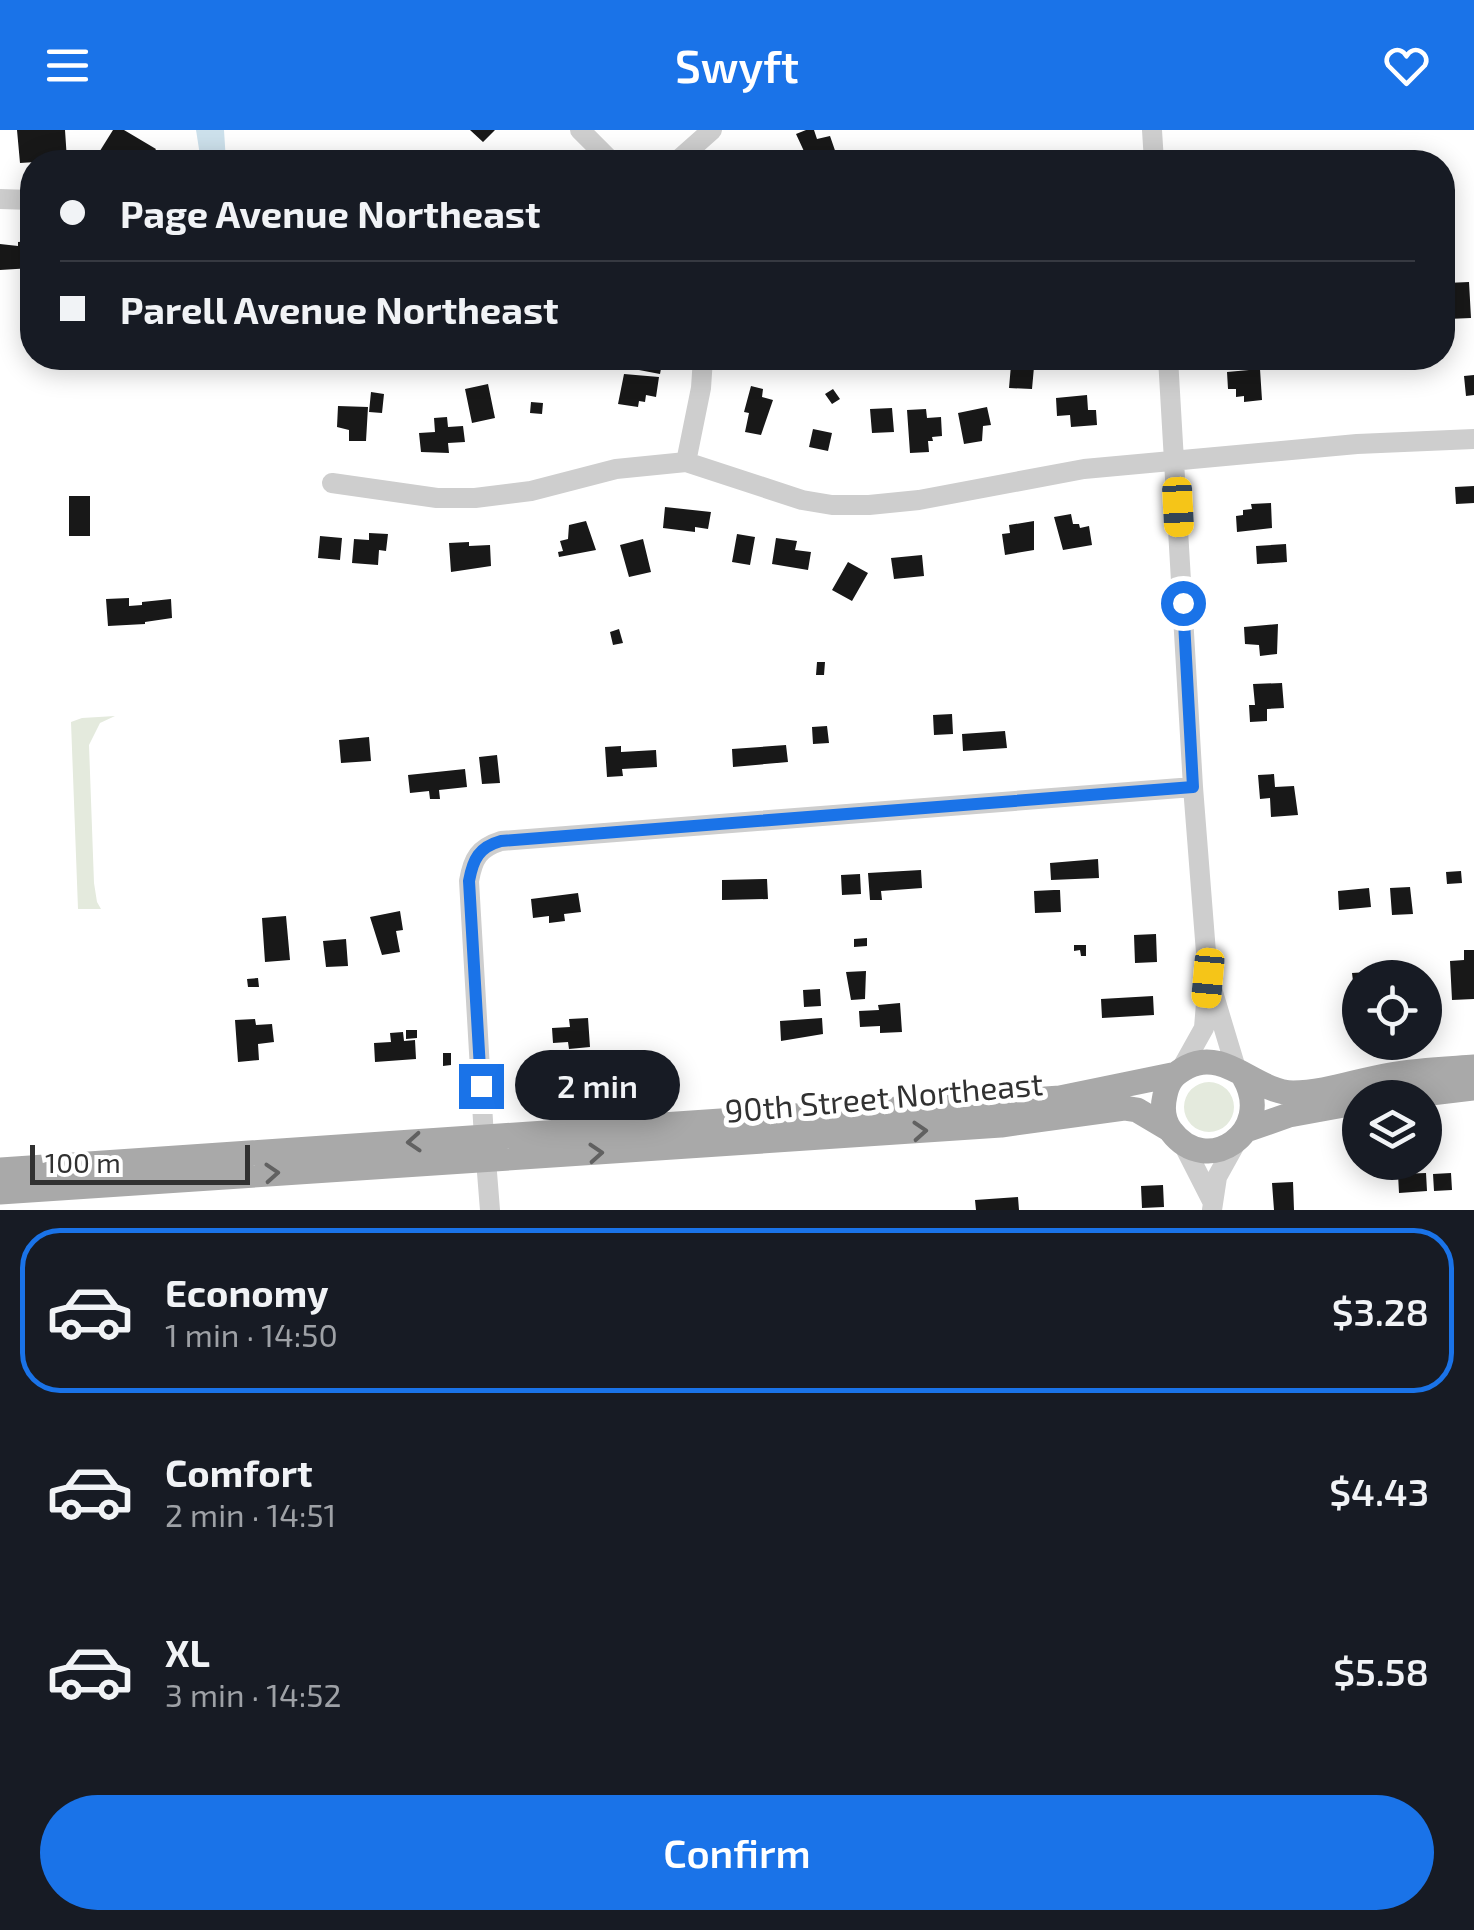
<!DOCTYPE html>
<html lang="en">
<head>
<meta charset="utf-8">
<style>
	body { margin:0; font-family:"Exo 2",sans-serif; background:#242831; color:#f1f3f6; height:100vh; display:flex; flex-direction:column; font-size:38px; white-space:nowrap }
	* { box-sizing:border-box; margin:0 }
	p { font-size:32px; color:#9ea1a6 }
	.icon { flex:none; width:55px; height:55px; fill:none; stroke:currentColor; stroke-width:2; stroke-linecap:round; stroke-linejoin:round }
	.map { position:relative; height:1080px; overflow:hidden }
	.sheet { display:flex; flex-direction:column; background:#171b24; flex:1 }
	.sheet>* { flex:none }
	.hud { position:absolute; left:20px; top:20px; width:1435px; height:220px; border-radius:40px; box-shadow:0 5px 25px #0003; display:grid; align-content:center; height:220px; padding:0 40px; background:#171b24 }
	.controls { position:absolute; left:1342px; top:830px; display:grid; gap:20px }
	.controls a { display:grid; place-items:center; width:100px; height:100px; border-radius:50%; background:#171b24; box-shadow:0 5px 25px #0003; font-size:50px }
	.scale { position:absolute; left:30px; bottom:25px; width:220px; box-sizing:border-box; padding-left:10px; border:5px solid #313131; border-top:0; font-size:28px; line-height:35px; white-space:nowrap; color:#313131; -webkit-text-stroke:8px #fff; paint-order:stroke }
	.end { position:absolute; width:45px; height:45px; margin:-22px; border:12px solid #1a73e8; background:#fff; box-shadow:0 0 0 5px #fff }
	.from { border-radius:50% }
	.bubble { position:absolute; height:70px; border-radius:35px; background:#171b24; box-shadow:0 5px 25px #0003; font-size:32px; font-weight:600; line-height:70px; text-align:center }
	.car { position:absolute; width:30px; height:60px; margin:-30px -15px; border-radius:12px; box-shadow:0 0 8px 2px #0007; background:linear-gradient(#f5c518 24%,#345 0 40%,#f5c518 0 76%,#345 0 86%,#f5c518 0) }
	.hud b { display:flex; align-items:center; gap:35px; height:95px; font-size:38px }
	.hud b+b { border-top:2px solid #363941 }
	.hud i { width:25px; height:25px; background:#f1f3f6 }
	ul { padding:18px 0 0; list-style:none }
	li { display:flex; align-items:center; gap:30px; height:165px; margin:0 20px 15px; padding:0 20px; border:5px solid transparent; border-radius:40px }
	li div { flex:1 }
	li b { display:block; font-size:38px }
	li em { font-style:normal; font-weight:600 }
	li.current { border-color:#1a73e8 }
	li>.icon { width:90px; height:90px; stroke-width:1.5 }
	.cta { display:flex; gap:20px; margin-top:auto; padding:20px 40px }
	.cta a { flex:1; height:115px; border-radius:60px; background:#1a73e8; color:#fff; font-size:40px; font-weight:600; line-height:115px; text-align:center }
	header { display:flex; justify-content:space-between; align-items:center; height:130px; padding:0 40px; background:#1a73e8; color:#fff; font-size:45px; font-weight:600 }
	.map>svg:first-child { display:block }
	.green { fill:#e4eadd }
	.water { fill:#cde1ec }
	.building { fill:#181818 }
	.lines { fill:none; stroke-linecap:round; stroke-linejoin:round }
	.minor { stroke:#cecece; stroke-width:20 }
	.major { stroke:#a9a9a9; stroke-width:25 }
	.oneway { stroke:#616161 }
	.route { stroke:#1a73e8; stroke-width:12 }
	.labels { text-anchor:middle; stroke-width:10; stroke-linejoin:round; paint-order:stroke }
	.street-label { font-size:32px; fill:#313131; stroke:#fff }
</style>
</head>
<body>
<header><svg class="icon" aria-label="menu" viewBox="0 0 24 24"><path d="M4 6h16M4 12h16M4 18h16"/></svg>Swyft<svg class="icon" aria-label="heart" viewBox="0 0 24 24"><path d="M12 20l-8-8c-3-5 5-10 8-4 3-6 11-1 8 4z"/></svg></header>
<div class="map">
<svg width="1474" height="1080" viewBox="0 0 1474 1080">
	<rect width="100%" height="100%" fill="#fff"/>
	<path class="green" d="M115,586L100,593L89,615L94,753L97,772L101,779H78L71,592L82,588Z
		M1184 977a25 25 0 1 1 50 0a25 25 0 1 1-50 0Z"/>
	<path class="water" d="M196,0H224L226,32H201Z"/>
	<path class="building" d="M17,0H65L67,30L20,33Z
		M113,0H124L156,19L148,32H93Z
		M470,0H495L483,12Z
		M806,0H814L817,9L830,6L839,32H809L796,4Z
		M32,111V138L0,140V114L18,116V112Z
		M1469,152L1471,188L1448,189L1446,153Z
		M641,228H663L660,244L639,240Z
		M1011,235L1034,237L1032,259L1009,258Z
		M1260,239L1262,270L1244,272V266L1236,267V259H1228L1227,242Z
		M624,244L659,247L656,267L646,265L645,272L639,271L638,277L618,274Z
		M1474,245V265L1466,266L1464,246Z
		M488,254L495,288L472,293L465,259Z
		M751,256L763,259L762,267L773,270L761,305L745,302L749,283L744,282Z
		M833,259L840,269L832,274L825,264Z
		M371,262L384,264L382,283L369,282Z
		M1087,265L1088,280H1096L1097,295L1071,297L1070,285L1057,286L1056,268Z
		M531,272L543,273L542,284L530,283Z
		M338,276L368,277L366,311H349V300L337,297Z
		M987,277L991,295L983,296L982,311L964,314L958,283Z
		M892,278L894,302L872,303L870,279Z
		M926,279L927,288L941,287L942,306L932,307L933,311H928L929,322L910,323L907,280Z
		M447,287L448,297L463,296L465,312L448,313L449,323L421,322L419,303L435,302L434,288Z
		M813,299L832,303L828,321L809,317Z
		M1474,356V373L1456,374L1455,357Z
		M69,366H90V406H69Z
		M1271,373L1272,398L1237,402L1236,386L1243,385V380L1252,379L1251,374Z
		M665,377L711,382L708,399L695,397V402L663,398Z
		M1071,384L1073,394H1079L1080,398L1089,396L1092,415L1063,420L1054,387Z
		M586,391L596,420L559,427L558,422L563,421L560,411L568,409L569,395Z
		M1034,391V420L1005,425L1002,404L1010,403L1009,395Z
		M369,403L388,404L386,421L379,420L378,435L352,433L354,409L369,410Z
		M737,404L755,407L750,435L732,432Z
		M320,406L342,408L340,430L318,428Z
		M776,408L797,411L795,420L811,422L808,440L772,434Z
		M643,409L651,442L629,447L620,415Z
		M469,412V416L490,415L491,436L451,442L449,413Z
		M1286,414L1287,432L1257,434L1256,416Z
		M922,425L924,446L894,449L891,428Z
		M848,432L868,443L852,471L832,460Z
		M129,468V476L142,475V472L171,469L172,488L145,492V494L108,496L106,469Z
		M1278,494L1277,524L1260,526L1259,515L1245,514L1244,497Z
		M619,499L623,513L613,515L610,502Z
		M817,532H825L824,545H816Z
		M1282,553L1284,578L1267,579V591L1250,592L1249,575H1255L1253,554Z
		M952,584L953,604L934,605L933,585Z
		M827,596L829,613L813,614L812,597Z
		M1005,601L1007,618L963,621L962,604Z
		M369,607L371,631L341,633L339,610Z
		M786,615L788,632L733,637L732,619Z
		M621,616V622L656,620L657,637L622,639L623,646L607,647L605,617Z
		M497,625L500,653L482,654L479,627Z
		M465,639L467,657L439,660L440,669H430L429,661L410,663L408,645Z
		M1274,644L1275,657L1294,656L1298,685L1271,687L1270,668L1260,669L1258,645Z
		M1098,729L1099,748L1051,750L1050,733Z
		M921,740L922,758L881,761L882,770H870L868,743Z
		M1461,741L1462,753L1447,754L1446,742Z
		M860,744L861,764L842,765L841,745Z
		M767,749L768,769L722,770V750Z
		M1410,757L1413,784L1392,785L1390,758Z
		M1369,758L1371,777L1339,780L1338,761Z
		M1054,760H1060L1061,782L1035,783L1034,761Z
		M578,763L581,782L564,784L565,791L549,793V786L533,788L531,769Z
		M400,781L403,800L396,801L400,822L382,825L370,787Z
		M286,786L290,830L265,832L262,788Z
		M1156,804L1157,832L1135,833L1134,805Z
		M867,808V816L854,817V809Z
		M346,809L348,836L326,837L323,811Z
		M1074,815H1086V826H1081L1080,820L1074,821Z
		M1464,820H1474V869L1452,870L1450,831L1464,830Z
		M866,841L865,869L851,870L846,842Z
		M1384,841L1385,848H1360V859H1354L1352,843Z
		M258,848L259,857H248L247,849Z
		M820,859L821,876L804,877L803,860Z
		M1153,866L1154,885L1102,888L1101,869Z
		M900,873L902,902L880,903V896L860,897L859,881L879,880L878,875Z
		M588,888L590,917L569,919L568,912L553,913L552,898L570,897L569,889Z
		M822,888L823,904L781,911L780,891Z
		M255,889L256,895L272,894L274,912L258,914L259,930L238,932L235,890Z
		M406,900H417V908L406,909Z
		M403,902L404,911L415,910L416,929L375,932L374,913L391,912L390,903Z
		M443,923H451V935L443,936Z
		M1426,1043L1427,1061L1399,1063L1398,1044Z
		M1451,1043L1452,1060L1434,1061L1433,1044Z
		M1293,1052L1294,1080H1274L1272,1053Z
		M1163,1055L1164,1077L1142,1078L1141,1056Z
		M1018,1067L1019,1080H976L975,1070Z"/>
	<g class="lines">
		<path class="minor" d="M580,0L612,32
			M1152,0L1154,32
			M676,32L712,0
			M0,69L32,70
			M1168,228L1193,657L1208,848L1204,898L1180,941
			M686,332L701,258L703,228
			M332,353L437,368H475L531,361L616,339L686,332L802,370L832,375H869L919,370L1084,339L1357,314L1474,309
			M1212,859L1237,942
			M484,1008L469,751C473,728 479,718 501,711L1193,657
			M1183,1014L1212,1071
			M486,1030L490,1080
			M1212,1080L1217,1047L1237,1011"/>
		<path class="major" d="M1244,947C1276,1002 1207,1049 1171,1001C1163,991 1162,978 1165,965C1168,950 1174,944 1187,937C1224,917 1255,962 1293,963C1325,963 1359,950 1390,945C1418,940 1446,939 1474,937
			M1389,968L1474,958
			M1249,999L1289,985L1360,972
			M0,1040L1060,968L1172,945
			M0,1062L1001,995L1124,978L1137,980L1169,999"/>
	</g>
	<defs><path id="oneway-chevron" d="M-2-3.5L2.5 0L-2 3.5" fill="none" stroke-width="1.6" stroke-linecap="round" stroke-linejoin="round" transform="scale(2.5)"/></defs>
	<g class="oneway">
		<use href="#oneway-chevron" transform="translate(920 1001) rotate(-4)"/>
		<use href="#oneway-chevron" transform="translate(414 1012) rotate(176)"/>
		<use href="#oneway-chevron" transform="translate(596 1023) rotate(-4)"/>
		<use href="#oneway-chevron" transform="translate(272 1043) rotate(-4)"/>
	</g>
	<g class="lines">
		<path class="route" d="M481,956L469,751C473,729 479,717 501,711L1193,657L1183,473"/>
	</g>
	<g class="labels">
		<g class="street-label">
			<text transform="translate(884 968) rotate(-5)" y="11">90th Street Northeast</text>
		</g>
	</g>
</svg>
<div class="controls">
<a><svg class="icon" aria-label="locate" viewBox="0 0 24 24"><circle cx="12" cy="12" r="6"/><path d="M12 2v4M12 18v4M2 12h4M18 12h4"/></svg></a>
<a><svg class="icon" aria-label="layers" viewBox="0 0 24 24"><path d="M12 4l9 5-9 5-9-5zM3 14l9 5 9-5"/></svg></a>
</div>
<div class="scale">100 m</div>
<i class="end from" style="left:1183px;top:473px"></i>
<i class="end" style="left:481px;top:956px"></i>
<div class="bubble" style="left:515px;top:920px;width:165px">2 min</div>
<i class="car" style="left:1178px;top:377px;rotate:177deg"></i>
<i class="car" style="left:1208px;top:848px;rotate:185deg"></i>
<div class="hud">
<b><i class="from"></i>Page Avenue Northeast</b>
<b><i></i>Parell Avenue Northeast</b>
</div>
</div>
<section class="sheet">
<ul>
<li class="current"><svg class="icon" aria-label="car" viewBox="0 0 24 24"><path d="M5 17H2v-5l4-1 3-4h7l3 4 3 1v5h-3M9 17h6M6 11h13"/><circle cx="7" cy="17" r="2"/><circle cx="17" cy="17" r="2"/></svg><div><b>Economy</b><p>1 min · 14:50</p></div><em>$3.28</em></li>
<li><svg class="icon" aria-label="car" viewBox="0 0 24 24"><path d="M5 17H2v-5l4-1 3-4h7l3 4 3 1v5h-3M9 17h6M6 11h13"/><circle cx="7" cy="17" r="2"/><circle cx="17" cy="17" r="2"/></svg><div><b>Comfort</b><p>2 min · 14:51</p></div><em>$4.43</em></li>
<li><svg class="icon" aria-label="car" viewBox="0 0 24 24"><path d="M5 17H2v-5l4-1 3-4h7l3 4 3 1v5h-3M9 17h6M6 11h13"/><circle cx="7" cy="17" r="2"/><circle cx="17" cy="17" r="2"/></svg><div><b>XL</b><p>3 min · 14:52</p></div><em>$5.58</em></li>
</ul>
<div class="cta"><a>Confirm</a></div>
</section>
</body>
</html>
